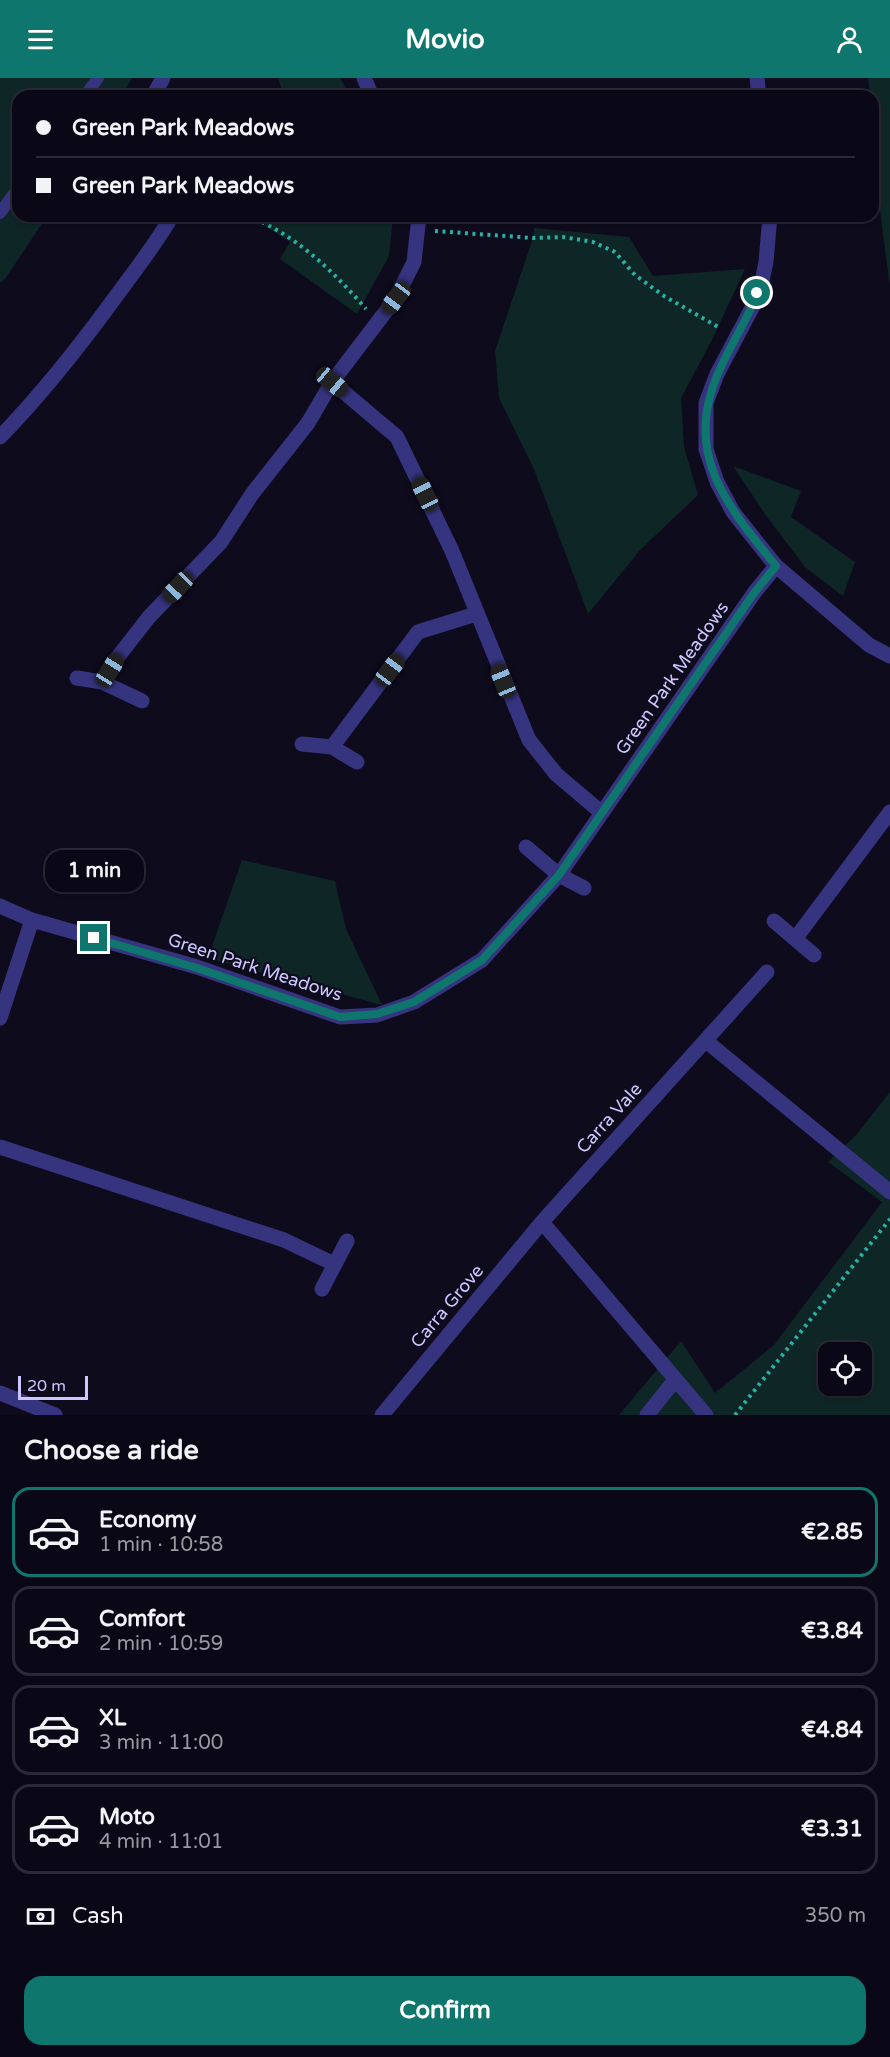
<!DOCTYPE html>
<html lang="en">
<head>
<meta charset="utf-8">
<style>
	body { margin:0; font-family:"Varela Round",sans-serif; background:#13111f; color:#f1f3f6; height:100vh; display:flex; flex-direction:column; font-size:22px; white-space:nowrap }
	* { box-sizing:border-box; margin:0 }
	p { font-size:20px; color:#999aa1 }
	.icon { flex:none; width:33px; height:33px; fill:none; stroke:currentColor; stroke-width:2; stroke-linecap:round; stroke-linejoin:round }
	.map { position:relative; height:1337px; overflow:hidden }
	.sheet { display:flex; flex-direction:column; background:#0a0816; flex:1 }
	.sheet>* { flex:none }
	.guide { position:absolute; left:12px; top:12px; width:867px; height:132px; border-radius:18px; box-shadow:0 2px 4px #0004,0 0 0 2px #2a2935; display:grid; align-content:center; height:132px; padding:0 24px; background:#0a0816 }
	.fabs { position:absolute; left:818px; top:1264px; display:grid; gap:12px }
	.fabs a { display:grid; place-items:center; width:54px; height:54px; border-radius:12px; background:#0a0816; box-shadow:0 2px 4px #0004,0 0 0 2px #2a2935; font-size:30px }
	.scale { position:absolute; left:18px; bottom:15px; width:70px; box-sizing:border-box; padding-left:6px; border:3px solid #cdc7ff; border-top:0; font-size:16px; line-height:21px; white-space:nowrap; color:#cdc7ff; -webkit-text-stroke:4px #0e0b1d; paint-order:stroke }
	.end { position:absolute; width:27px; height:27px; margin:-14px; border:8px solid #0f766e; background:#fff; box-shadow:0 0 0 3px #fff }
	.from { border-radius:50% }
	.bubble { position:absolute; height:42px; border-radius:18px; background:#0a0816; box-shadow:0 2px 4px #0004,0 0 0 2px #2a2935; font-size:20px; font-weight:800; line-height:42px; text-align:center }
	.car { position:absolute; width:18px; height:36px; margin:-18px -9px; border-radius:8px; box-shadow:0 0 4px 2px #0007; background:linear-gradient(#222 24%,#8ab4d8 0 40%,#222 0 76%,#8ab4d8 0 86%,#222 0) }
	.guide b { display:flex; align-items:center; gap:21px; height:57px; font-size:22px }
	.guide b+b { border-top:2px solid #2a2935 }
	.guide i { width:15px; height:15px; background:#f1f3f6 }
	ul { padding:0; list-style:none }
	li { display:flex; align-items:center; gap:18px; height:90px; margin:0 12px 9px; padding:0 12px; border:3px solid #2a2935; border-radius:18px }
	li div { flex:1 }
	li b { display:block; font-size:22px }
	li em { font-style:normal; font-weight:800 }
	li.current { border-color:#0f766e }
	li>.icon { width:54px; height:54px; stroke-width:1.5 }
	h2 { padding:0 24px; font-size:27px; line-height:72px }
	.pay { display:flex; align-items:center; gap:15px; height:66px; padding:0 24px; font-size:22px }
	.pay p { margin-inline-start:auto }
	.button { display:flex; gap:12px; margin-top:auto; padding:12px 24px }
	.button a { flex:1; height:69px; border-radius:18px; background:#0f766e; color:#fff; font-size:24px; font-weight:800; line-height:69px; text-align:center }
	header { display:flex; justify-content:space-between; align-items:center; height:78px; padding:0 24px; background:#0f766e; color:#fff; font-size:27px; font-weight:800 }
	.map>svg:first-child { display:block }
	.green { fill:#0e2726; fill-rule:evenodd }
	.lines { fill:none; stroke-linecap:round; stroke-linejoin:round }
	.path { stroke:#29b1a8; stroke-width:4; stroke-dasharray:3 4.5; stroke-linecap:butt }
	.service { stroke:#36347e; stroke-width:12 }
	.minor { stroke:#36347e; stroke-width:15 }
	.route { stroke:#0f766e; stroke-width:8 }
	.labels { text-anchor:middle; stroke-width:4.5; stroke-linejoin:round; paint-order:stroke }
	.street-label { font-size:18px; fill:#cdc7ff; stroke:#0e0b1d }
</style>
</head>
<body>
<header><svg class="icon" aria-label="menu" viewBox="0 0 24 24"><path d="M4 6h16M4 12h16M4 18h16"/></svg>Movio<svg class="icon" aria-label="person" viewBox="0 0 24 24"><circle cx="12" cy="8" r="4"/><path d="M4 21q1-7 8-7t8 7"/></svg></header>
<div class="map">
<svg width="890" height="1337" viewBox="0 0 890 1337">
	<rect width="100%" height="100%" fill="#0e0b1d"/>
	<path class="green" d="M0,0H132L122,18H18V138H47L5,201L0,205Z
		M278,0H340L350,18H284Z
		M868,0H890V208C881,144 873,83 873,18H870Z
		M267,138H393L389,178L357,236L280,181L290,164L265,148Z
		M534,150L629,159L653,198L745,191L712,262L681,320L684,369L698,417L640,472L588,536L534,391L499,320L495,273L533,160Z
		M733,388L801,413L791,439L855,484L843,518L805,489L767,439Z
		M242,782L335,803L346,851L382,927L208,880Z
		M890,1014V1337H619L681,1263L715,1315L774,1267L882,1124L828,1084L857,1056ZM828,1275H861V1308H828Z"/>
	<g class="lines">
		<path class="path" d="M248,138C296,157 332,192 366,231
			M435,153L533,160L563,159L593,164L615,174L635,197L664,218L720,250
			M735,1337L890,1141"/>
		<path class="service" d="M85,18L98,0
			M0,135L18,110"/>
		<path class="minor" d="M364,0L372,18
			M757,0L759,18
			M153,18L163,0
			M770,138L766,184L762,203L753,228L717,296L706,325V371L717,404L733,434L776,488L869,567L890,578
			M332,304L397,359L452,473L529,662L556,696L602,735
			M0,359C42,316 79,269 114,221C134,194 155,167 172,138
			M77,600L102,604L142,623
			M102,604L117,580L149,539L221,464L252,416L308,345L332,304L396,220L414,184L419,138
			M302,666L332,669L357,684
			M332,669L418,554L476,536
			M526,769L559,797L584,810
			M0,828L32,842L197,889L340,939L377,937L414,924L482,882L559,797L754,515L776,488
			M774,843L814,877
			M795,861L890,734
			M0,940L32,842
			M706,963L890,1114
			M0,1069L284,1162L334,1186
			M542,1144L706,1337
			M322,1211L347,1163
			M0,1315L55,1337
			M382,1337L542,1144L767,894
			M647,1337L675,1302"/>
	</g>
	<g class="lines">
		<path class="route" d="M94,860L197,890L340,939L377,936L414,924L482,882L559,797L754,515L776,488C729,430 683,377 717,298C728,270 747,244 757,215"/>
	</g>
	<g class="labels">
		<g class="street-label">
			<text transform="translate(672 600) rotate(-55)" y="6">Green Park Meadows</text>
			<text transform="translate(255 889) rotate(18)" y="6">Green Park Meadows</text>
			<text transform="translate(609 1040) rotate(-48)" y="6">Carra Vale</text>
			<text transform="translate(447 1228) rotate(-50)" y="6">Carra Grove</text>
		</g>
	</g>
</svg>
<div class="fabs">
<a><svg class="icon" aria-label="locate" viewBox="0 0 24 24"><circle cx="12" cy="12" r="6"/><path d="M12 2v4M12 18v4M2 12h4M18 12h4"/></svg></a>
</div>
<div class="scale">20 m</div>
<i class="end from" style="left:757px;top:215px"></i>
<i class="end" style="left:94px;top:860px"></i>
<div class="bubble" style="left:45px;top:772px;width:99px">1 min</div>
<i class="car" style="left:396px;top:220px;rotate:217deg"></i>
<i class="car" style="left:332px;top:304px;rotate:130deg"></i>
<i class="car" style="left:425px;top:416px;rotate:334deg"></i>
<i class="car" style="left:178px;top:509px;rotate:224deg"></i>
<i class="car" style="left:110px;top:592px;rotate:32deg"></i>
<i class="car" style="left:390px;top:592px;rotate:37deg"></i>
<i class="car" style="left:503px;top:603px;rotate:338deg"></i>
<div class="guide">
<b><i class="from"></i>Green Park Meadows</b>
<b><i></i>Green Park Meadows</b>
</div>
</div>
<section class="sheet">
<h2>Choose a ride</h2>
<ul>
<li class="current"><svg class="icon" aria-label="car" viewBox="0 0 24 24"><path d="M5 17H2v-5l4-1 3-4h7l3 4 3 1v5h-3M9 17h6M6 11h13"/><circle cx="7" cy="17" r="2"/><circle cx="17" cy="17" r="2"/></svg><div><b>Economy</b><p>1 min · 10:58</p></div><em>€2.85</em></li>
<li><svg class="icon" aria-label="car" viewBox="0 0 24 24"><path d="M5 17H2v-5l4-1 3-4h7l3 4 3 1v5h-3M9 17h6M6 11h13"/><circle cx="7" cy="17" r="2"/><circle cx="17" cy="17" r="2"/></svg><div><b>Comfort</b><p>2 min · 10:59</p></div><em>€3.84</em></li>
<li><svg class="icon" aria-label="car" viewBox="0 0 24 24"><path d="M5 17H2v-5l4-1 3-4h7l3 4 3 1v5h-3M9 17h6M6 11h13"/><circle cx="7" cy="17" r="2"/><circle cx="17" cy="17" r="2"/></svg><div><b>XL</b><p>3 min · 11:00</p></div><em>€4.84</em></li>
<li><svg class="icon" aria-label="car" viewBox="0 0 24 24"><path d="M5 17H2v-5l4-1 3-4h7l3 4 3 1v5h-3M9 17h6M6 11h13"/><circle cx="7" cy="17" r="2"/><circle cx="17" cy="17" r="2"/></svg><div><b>Moto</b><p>4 min · 11:01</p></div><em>€3.31</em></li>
</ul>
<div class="pay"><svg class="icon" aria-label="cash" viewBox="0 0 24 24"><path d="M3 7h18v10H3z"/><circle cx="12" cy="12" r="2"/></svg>Cash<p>350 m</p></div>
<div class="button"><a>Confirm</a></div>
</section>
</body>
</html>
